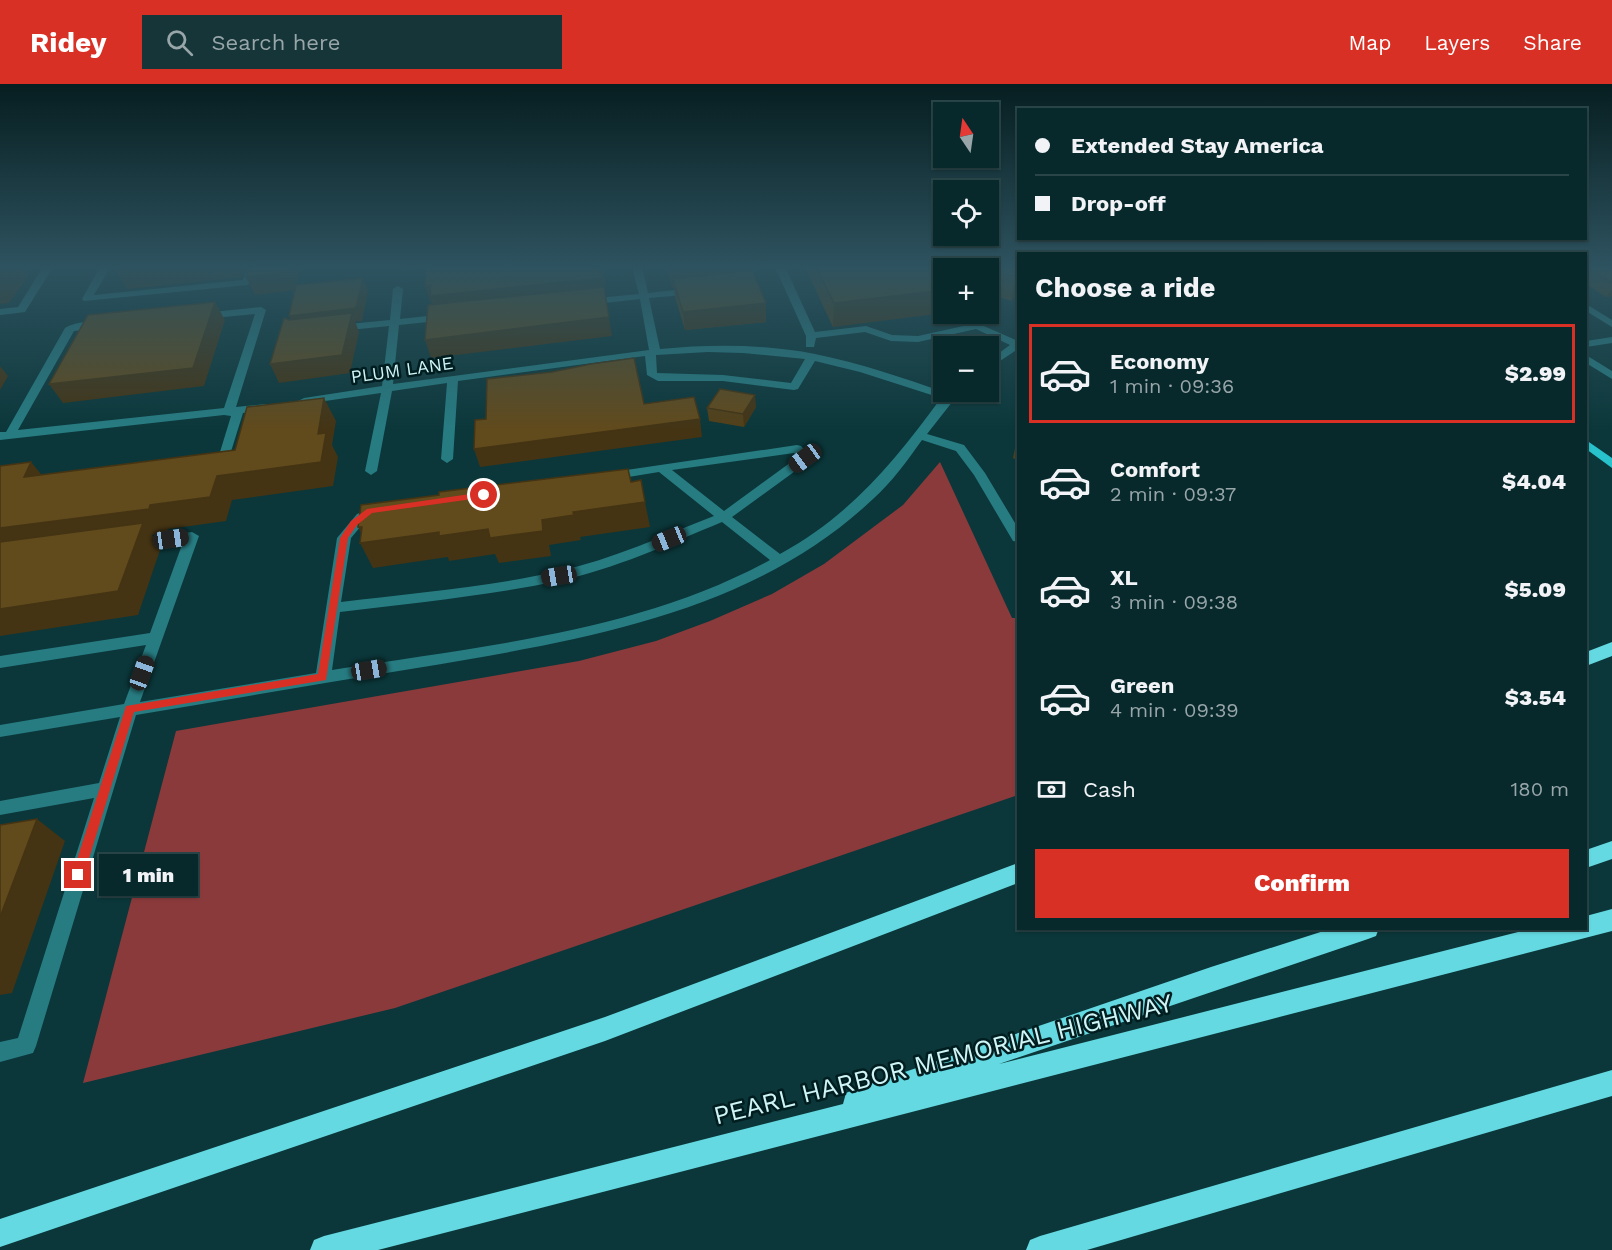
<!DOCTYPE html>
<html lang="en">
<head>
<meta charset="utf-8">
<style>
	body { margin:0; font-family:"Work Sans",sans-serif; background:#163538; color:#f1f3f6; height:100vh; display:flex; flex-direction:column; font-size:22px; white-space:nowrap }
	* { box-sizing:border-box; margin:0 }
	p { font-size:20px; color:#98a6a9 }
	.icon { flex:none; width:33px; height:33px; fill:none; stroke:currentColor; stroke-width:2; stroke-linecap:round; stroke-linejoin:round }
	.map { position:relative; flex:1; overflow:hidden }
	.drawer { position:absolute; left:1017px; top:168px; width:570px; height:678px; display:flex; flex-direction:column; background:#08292c; border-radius:0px; box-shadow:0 2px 4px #0004,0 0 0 2px #294548 }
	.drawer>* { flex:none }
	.hud { position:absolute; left:1017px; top:24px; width:570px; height:132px; border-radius:0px; box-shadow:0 2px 4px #0004,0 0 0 2px #294548; display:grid; align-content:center; height:132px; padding:0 18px; background:#08292c }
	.needle { width:39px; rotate:347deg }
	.controls { position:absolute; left:933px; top:18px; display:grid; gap:12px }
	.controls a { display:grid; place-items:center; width:66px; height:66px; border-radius:0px; background:#08292c; box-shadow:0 2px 4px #0004,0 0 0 2px #294548; font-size:30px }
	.end { position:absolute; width:27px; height:27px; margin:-14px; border:8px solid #d93025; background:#fff; box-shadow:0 0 0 3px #fff }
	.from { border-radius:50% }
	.bubble { position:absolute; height:42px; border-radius:0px; background:#08292c; box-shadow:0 2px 4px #0004,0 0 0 2px #294548; font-size:20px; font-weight:800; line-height:42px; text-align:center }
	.car { position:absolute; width:18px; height:36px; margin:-18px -9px; border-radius:8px; box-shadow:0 0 4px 2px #0007; background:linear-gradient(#222 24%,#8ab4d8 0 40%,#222 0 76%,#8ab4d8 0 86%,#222 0) }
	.hud b { display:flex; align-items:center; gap:21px; height:57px; font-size:22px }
	.hud b+b { border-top:2px solid #294548 }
	.hud i { width:15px; height:15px; background:#f1f3f6 }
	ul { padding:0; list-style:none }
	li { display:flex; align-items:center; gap:18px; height:99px; margin:0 12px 9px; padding:0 6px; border:3px solid transparent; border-radius:0px }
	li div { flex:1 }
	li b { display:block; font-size:22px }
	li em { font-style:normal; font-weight:800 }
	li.active { border-color:#d93025 }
	li>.icon { width:54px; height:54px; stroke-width:1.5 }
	h2 { padding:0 18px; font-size:27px; line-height:72px }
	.pay { display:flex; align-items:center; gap:15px; height:66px; padding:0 18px; font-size:22px }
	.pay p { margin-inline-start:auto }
	.cta { display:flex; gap:12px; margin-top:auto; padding:12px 18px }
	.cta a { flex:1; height:69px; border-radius:0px; background:#d93025; color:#fff; font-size:24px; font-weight:800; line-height:69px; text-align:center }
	header { display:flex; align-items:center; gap:36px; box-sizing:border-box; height:84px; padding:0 30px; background:#d93025; color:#fff }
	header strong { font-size:28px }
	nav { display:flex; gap:33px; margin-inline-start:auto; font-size:21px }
	.search { width:420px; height:54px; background:#163538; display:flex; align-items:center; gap:15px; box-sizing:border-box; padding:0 21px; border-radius:0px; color:#98a6a9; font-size:22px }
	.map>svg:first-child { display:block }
	.green { fill:#8b3a3b }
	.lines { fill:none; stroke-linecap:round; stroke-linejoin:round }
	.minor { fill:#277c82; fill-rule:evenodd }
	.major { fill:#27c2cc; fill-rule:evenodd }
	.highway { fill:#64d9e1; fill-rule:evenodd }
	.wall { fill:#534018 }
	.shaded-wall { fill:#443414 }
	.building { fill:#614a1c; stroke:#443414; stroke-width:1.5 }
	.route { fill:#d93025 }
	.labels { text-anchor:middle; stroke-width:5; stroke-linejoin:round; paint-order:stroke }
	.far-street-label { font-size:18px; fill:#cff5f7; stroke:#001d20 }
	.near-street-label { font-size:26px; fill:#cff5f7; stroke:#001d20 }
</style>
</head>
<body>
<header>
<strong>Ridey</strong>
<div class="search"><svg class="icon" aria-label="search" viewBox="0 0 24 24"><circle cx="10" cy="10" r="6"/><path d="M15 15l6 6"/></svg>Search here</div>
<nav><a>Map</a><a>Layers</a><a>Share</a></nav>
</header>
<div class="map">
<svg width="1612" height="1166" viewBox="0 0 1612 1166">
	<rect width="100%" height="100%" fill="#0b373a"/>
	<path class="green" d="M940,378L1012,534H1018V711L395,924L83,999L176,647L579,577L656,557L710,537L772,510L824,480L903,421Z"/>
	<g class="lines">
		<path class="minor" d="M43,183H53L25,228L0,231V225L18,223Z
			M100,183H110L94,211L243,196L247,183H257L252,198L247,201L84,217L82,215Z
			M632,183H642L648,209L694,204L699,207L694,210L649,214L660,265C711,260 764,260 815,270C860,279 903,294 947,309L960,308L927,350L964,361L985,389L1018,444V458L1013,457L974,391L956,367L922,356C907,377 892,398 873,415C751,531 576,557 417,584C324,599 230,615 136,631L36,962L33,969L0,978V958L18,954L94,714L0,731V717L99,699L120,633L0,653V641L124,620L146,561L0,584V572L150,549L183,458L138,463L133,462L131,459L133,456L192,448L199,452L140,618L316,589L337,454L357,430L376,422L382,426L366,436L351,454L341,518C412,509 490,503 559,487C613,475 663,452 714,432L659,388L610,396L604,392L606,389L797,361L801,362L809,371V377L732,433L780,470C851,431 894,378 941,314L860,288L815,277L798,305L794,306L723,297H658L647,291L645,272L458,297L453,375L447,379L441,375L447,299L392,307L377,387L371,391L365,387L381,309L304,320L298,317L304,314L382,302L389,242L339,247L334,244L339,241L390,236L393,205L398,202L403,205L400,235L446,230L451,233L446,236L399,241L393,300L649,266L640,215L586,221L581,218L586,215L639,210ZM708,268L743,269L805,275L791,299L723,291L657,289L656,271ZM794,369L798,373L724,427L672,386ZM722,438L770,476C636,549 479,562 332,586L340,528C412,519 487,512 558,497C615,485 669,460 722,438Z
			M775,183H785L815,248L866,242L892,251L918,252L977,239L1018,257V265L988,285V277L1010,261L976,245L918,258L891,257L865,248L816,254L814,263H806V252Z
			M1586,220L1612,236V243L1586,227Z
			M261,223L266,226L236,323L265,320L271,323L265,326L243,329L229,374L211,377L205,373L207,370L220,368L231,332L224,331L0,356V348H6L65,244C73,238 98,235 106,241L101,244L74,247L18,346L224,324L255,230L203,235L198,232L203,229Z
			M1612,253V259L1586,263V257Z
			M1586,271L1612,287V295L1586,279Z"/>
		<path class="major" d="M1586,356L1612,374V384L1586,365Z"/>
		<path class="highway" d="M1612,558V572L1586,582V568Z
			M1612,757V775L1586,784V766Z
			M1018,779V799L605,957L0,1163V1135L605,933Z
			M1612,825V847L378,1166H310L314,1156L324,1152L843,1020L846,1009L855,1005L1211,883L1333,844H1379L1376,852L1368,855L999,980L1534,844H1586V832Z
			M1612,986V1012L1087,1166H1026L1030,1156L1040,1152Z"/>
	</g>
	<path class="wall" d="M667,183H749V186L766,219V238L685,246L675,213L674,204H672Z
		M805,183H1018L1016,212L1011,217L990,210L833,243Z
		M1586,183H1612V212L1606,213L1586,200Z
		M756,323L744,343L709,337L707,324Z
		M1018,349V377L1013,374Z"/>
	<path class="shaded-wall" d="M0,183H23L29,191L9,219L0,220Z
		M151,183H245L242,193L127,205L116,187Z
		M288,183H301L295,206L255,211L246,193Z
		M401,183H423L402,185Z
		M695,183H749L750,195H673L674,204H672L670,186Z
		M600,184H603L606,201H604Z
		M994,187L990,210L988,212V193Z
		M1018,190V211L1016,212L1011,217L1016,193Z
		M363,194L368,206L362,237H355L359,248L350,289L279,299L270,280L295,245L289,232Z
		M602,194L612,252L431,274L425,256L436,229L432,219H431L425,202Z
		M1612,205V212L1606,213Z
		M944,206V229L833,243L834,219Z
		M215,218L225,236L204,302L63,319L49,300Z
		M766,219V238L685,246L683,228Z
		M0,282L8,292L0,306Z
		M755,311L756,323L744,343L743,330Z
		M324,314L336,337L332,361L338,373L333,402L232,416L226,437L168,445L166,449L152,451L161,463L138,531L0,552V444L150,421L318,350Z
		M700,335L702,353L480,383L474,365Z
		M31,378L51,402L24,393Z
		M645,418L650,443L580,453L581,456L549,461L551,472L499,479L495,470L449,477L448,473L373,484L360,459H366L358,443H362L439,448L488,445L542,436L573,428Z
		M37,735L65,757L12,909L0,911V833Z"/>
	<path class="building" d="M118,183H151L116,187Z
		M249,183H288L287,188L246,193Z
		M426,183H603V184H600L602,194L430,212L431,201L425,202Z
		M669,183H695L670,186Z
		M816,183H1018V190L1016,193L994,187L988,193V184H944V206L834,219Z
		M1586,183H1612V199Z
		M752,186L766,219L683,228L673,195Z
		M363,194L356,224L289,232L296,201Z
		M604,203L609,233L425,256L428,221Z
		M215,218L193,284L49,300L88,231Z
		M352,229L342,271L270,280L284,234L289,236Z
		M634,274L644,320L694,313L700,335L474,365L475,336L486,335L487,295L552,288L591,280Z
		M720,305L755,311L743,330L707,324Z
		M324,314L318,350L326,349L321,378L217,392L210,413L150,421L149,425L0,444V382L31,378L24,393L235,366L247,323Z
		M628,385L631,398L641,396L645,418L573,428L574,431L542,436L543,447L490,454L488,445L439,452V448L360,459L362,443H358L361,421L439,411V408Z
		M143,439L118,507L0,525V458Z
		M37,735L0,833V741Z"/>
	<linearGradient id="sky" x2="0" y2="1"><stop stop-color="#061e20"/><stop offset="0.53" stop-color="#2e5360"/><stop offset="1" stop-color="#2e5360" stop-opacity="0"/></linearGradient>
	<rect width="1612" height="346" fill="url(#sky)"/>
	<path class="route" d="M484,408L487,409V413L372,429L357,441L348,454L326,596L134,628L84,791L78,796L74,795L72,791L126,622L318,590L340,454L351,437L367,425Z"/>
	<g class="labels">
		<g class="far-street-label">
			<text transform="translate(402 286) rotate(-8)" y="6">PLUM LANE</text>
		</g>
		<g class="near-street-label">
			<text transform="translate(943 975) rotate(-14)" y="9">PEARL HARBOR MEMORIAL HIGHWAY</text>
		</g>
	</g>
</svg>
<div class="controls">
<a><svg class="needle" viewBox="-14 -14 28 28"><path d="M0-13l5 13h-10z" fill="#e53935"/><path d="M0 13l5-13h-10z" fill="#98a6a9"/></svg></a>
<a><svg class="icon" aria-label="locate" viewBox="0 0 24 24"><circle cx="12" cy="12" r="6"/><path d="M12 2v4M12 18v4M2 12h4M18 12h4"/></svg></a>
<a>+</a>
<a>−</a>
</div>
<i class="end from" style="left:484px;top:411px"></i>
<i class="end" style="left:78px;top:791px"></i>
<div class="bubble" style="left:99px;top:770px;width:99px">1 min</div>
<i class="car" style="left:805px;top:374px;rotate:234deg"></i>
<i class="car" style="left:171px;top:455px;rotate:82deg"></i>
<i class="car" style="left:669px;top:455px;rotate:248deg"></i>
<i class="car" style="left:559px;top:492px;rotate:261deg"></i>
<i class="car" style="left:369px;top:586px;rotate:81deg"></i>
<i class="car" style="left:142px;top:589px;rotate:20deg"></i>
<div class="hud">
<b><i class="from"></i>Extended Stay America</b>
<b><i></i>Drop-off</b>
</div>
<section class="drawer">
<h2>Choose a ride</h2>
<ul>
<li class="active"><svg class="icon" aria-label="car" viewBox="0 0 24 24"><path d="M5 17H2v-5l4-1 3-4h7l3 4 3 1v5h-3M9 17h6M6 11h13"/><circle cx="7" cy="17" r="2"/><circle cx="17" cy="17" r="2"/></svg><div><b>Economy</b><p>1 min · 09:36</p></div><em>$2.99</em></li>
<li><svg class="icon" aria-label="car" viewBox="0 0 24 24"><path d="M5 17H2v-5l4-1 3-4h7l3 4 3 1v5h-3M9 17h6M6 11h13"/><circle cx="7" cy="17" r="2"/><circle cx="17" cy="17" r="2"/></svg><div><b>Comfort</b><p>2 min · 09:37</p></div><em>$4.04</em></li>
<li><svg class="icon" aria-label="car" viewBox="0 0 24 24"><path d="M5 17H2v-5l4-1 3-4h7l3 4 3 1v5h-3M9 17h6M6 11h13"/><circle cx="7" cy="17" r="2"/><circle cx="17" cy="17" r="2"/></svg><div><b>XL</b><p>3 min · 09:38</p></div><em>$5.09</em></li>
<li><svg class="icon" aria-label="car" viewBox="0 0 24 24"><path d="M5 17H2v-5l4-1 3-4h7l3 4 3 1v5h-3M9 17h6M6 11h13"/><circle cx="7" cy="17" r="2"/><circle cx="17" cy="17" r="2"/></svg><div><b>Green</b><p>4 min · 09:39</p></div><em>$3.54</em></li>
</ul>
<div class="pay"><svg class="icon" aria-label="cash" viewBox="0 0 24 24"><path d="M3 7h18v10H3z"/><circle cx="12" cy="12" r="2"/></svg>Cash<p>180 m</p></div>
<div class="cta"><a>Confirm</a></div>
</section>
</div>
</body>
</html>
